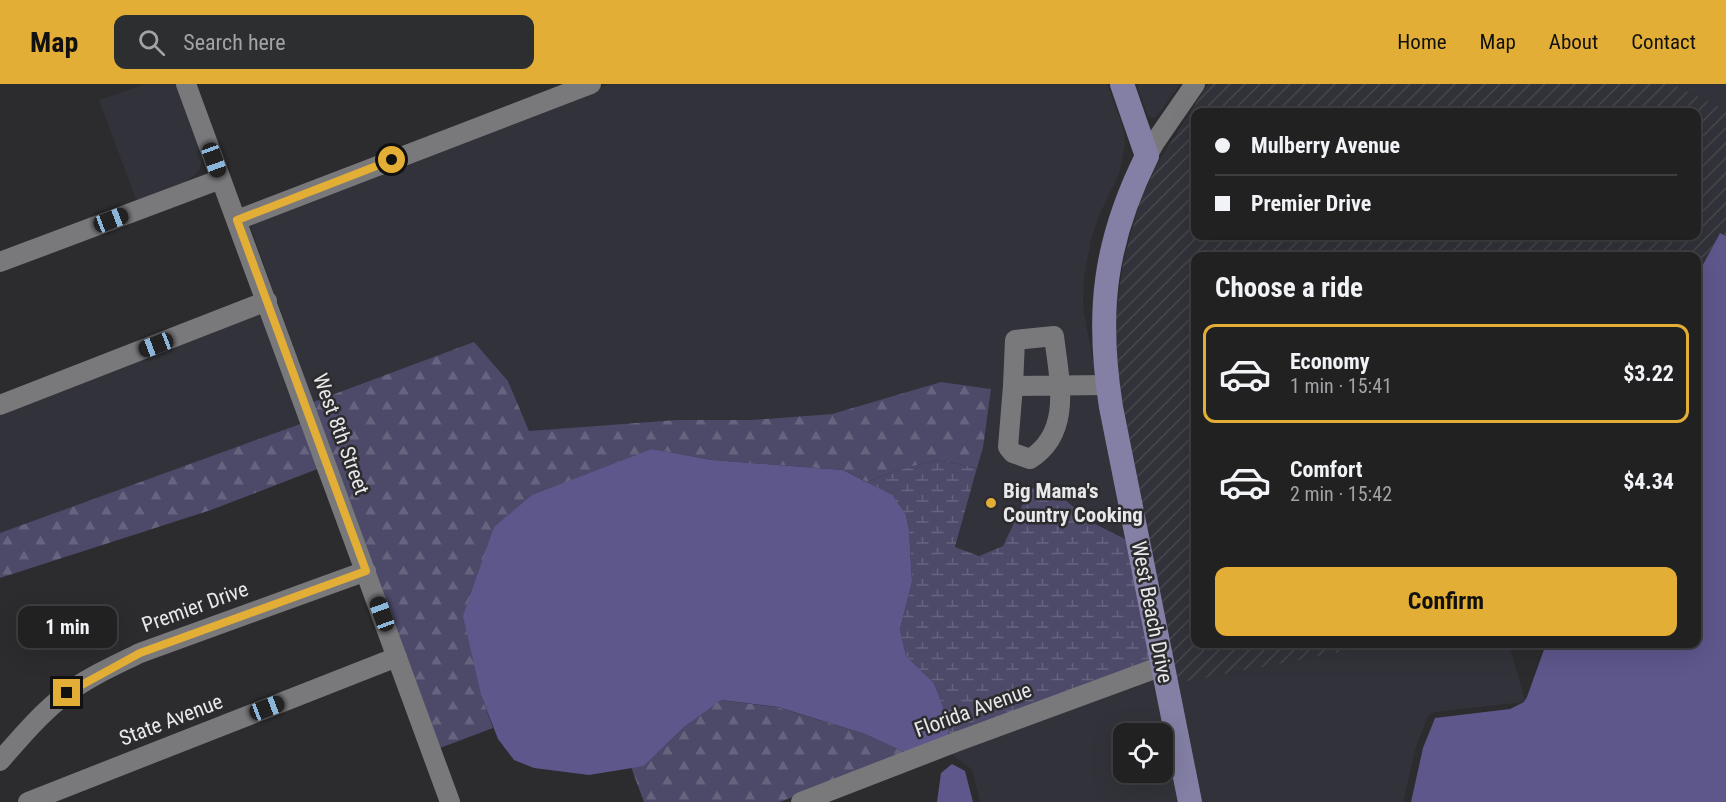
<!DOCTYPE html>
<html lang="en">
<head>
<meta charset="utf-8">
<style>
	body { margin:0; font-family:"Roboto Condensed",sans-serif; background:#2d2e2f; color:#f1f3f6; height:100vh; display:flex; flex-direction:column; font-size:22px; white-space:nowrap }
	* { box-sizing:border-box; margin:0 }
	p { font-size:20px; color:#a2a3a5 }
	.icon { flex:none; width:33px; height:33px; fill:none; stroke:currentColor; stroke-width:2; stroke-linecap:round; stroke-linejoin:round }
	.map { position:relative; flex:1; overflow:hidden }
	.panel { position:absolute; left:1191px; top:168px; width:510px; height:396px; display:flex; flex-direction:column; background:#212122; border-radius:12px; box-shadow:0 6px 24px #0002,0 0 0 2px #3e3e40 }
	.panel>* { flex:none }
	.banner { position:absolute; left:1191px; top:24px; width:510px; height:132px; border-radius:12px; box-shadow:0 6px 24px #0002,0 0 0 2px #3e3e40; display:grid; align-content:center; height:132px; padding:0 24px; background:#212122 }
	.fabs { position:absolute; left:1113px; top:639px; display:grid; gap:12px }
	.fabs a { display:grid; place-items:center; width:60px; height:60px; border-radius:12px; background:#212122; box-shadow:0 6px 24px #0002,0 0 0 2px #3e3e40; font-size:30px }
	.end { position:absolute; width:27px; height:27px; margin:-14px; border:8px solid #e3ae35; background:#111; box-shadow:0 0 0 3px #111 }
	.from { border-radius:50% }
	.bubble { position:absolute; height:42px; border-radius:12px; background:#212122; box-shadow:0 6px 24px #0002,0 0 0 2px #3e3e40; font-size:20px; font-weight:700; line-height:42px; text-align:center }
	.car { position:absolute; width:18px; height:36px; margin:-18px -9px; border-radius:8px; box-shadow:0 0 4px 2px #0007; background:linear-gradient(#222 24%,#8ab4d8 0 40%,#222 0 76%,#8ab4d8 0 86%,#222 0) }
	.banner b { display:flex; align-items:center; gap:21px; height:57px; font-size:22px }
	.banner b+b { border-top:2px solid #3e3e40 }
	.banner i { width:15px; height:15px; background:#f1f3f6 }
	ul { padding:0; list-style:none }
	li { display:flex; align-items:center; gap:18px; height:99px; margin:0 12px 9px; padding:0 12px; border:3px solid transparent; border-radius:12px }
	li div { flex:1 }
	li b { display:block; font-size:22px }
	li em { font-style:normal; font-weight:700 }
	li.current { border-color:#e3ae35 }
	li>.icon { width:54px; height:54px; stroke-width:1.5 }
	h2 { padding:0 24px; font-size:27px; line-height:72px }
	.button { display:flex; gap:12px; margin-top:auto; padding:12px 24px }
	.button a { flex:1; height:69px; border-radius:12px; background:#e3ae35; color:#111; font-size:24px; font-weight:700; line-height:69px; text-align:center }
	header { display:flex; align-items:center; gap:36px; box-sizing:border-box; height:84px; padding:0 30px; background:#e3ae35; color:#111 }
	header strong { font-size:28px }
	nav { display:flex; gap:33px; margin-inline-start:auto; font-size:21px }
	.search { width:420px; height:54px; background:#2d2e2f; display:flex; align-items:center; gap:15px; box-sizing:border-box; padding:0 21px; border-radius:12px; color:#a2a3a5; font-size:22px }
	.map>svg:first-child { display:block }
	.built { fill:#32323a; fill-rule:evenodd }
	.industrial { fill:url(#industrial-furrows); fill-rule:evenodd }
	.forest { fill:url(#forest-firs) }
	.wetland { fill:url(#wetland-marsh) }
	.water { fill:#5d578c }
	.lines { fill:none; stroke-linecap:round; stroke-linejoin:round }
	.minor { stroke:#79797c; stroke-width:20 }
	.major { stroke:#837fa5; stroke-width:24 }
	.route { stroke:#e3ae35; stroke-width:8 }
	.poi-dot { fill:#e3ae35; stroke:#2c2c2e; stroke-width:2 }
	.labels { text-anchor:middle; stroke-width:5; stroke-linejoin:round; paint-order:stroke }
	.street-label { font-size:21px; fill:#e8e8ea; stroke:#2c2c2e }
	.poi-label { font-size:21px; font-weight:bold; fill:#e8e8ea; stroke:#2c2c2e; text-anchor:start }
</style>
</head>
<body>
<header>
<strong>Map</strong>
<div class="search"><svg class="icon" aria-label="search" viewBox="0 0 24 24"><circle cx="10" cy="10" r="6"/><path d="M15 15l6 6"/></svg>Search here</div>
<nav><a>Home</a><a>Map</a><a>About</a><a>Contact</a></nav>
</header>
<div class="map">
<svg width="1726" height="718" viewBox="0 0 1726 718">
	<defs>
		<pattern id="industrial-furrows" width="10" height="10" patternUnits="userSpaceOnUse" patternTransform="scale(1.5)"><rect width="10" height="10" fill="#32323a"/><path d="M-1 1l2-2M0 10L10 0M9 11l2-2" fill="none" stroke="#46464d"/></pattern>
		<pattern id="forest-firs" width="22" height="20" patternUnits="userSpaceOnUse" patternTransform="scale(1.5)"><rect width="22" height="20" fill="#4c4969"/><path d="M5 1l3.5 6h-7zM16 11l3.5 6h-7z" fill="#66637f"/></pattern>
		<pattern id="wetland-marsh" width="20" height="14" patternUnits="userSpaceOnUse" patternTransform="scale(1.5)"><rect width="20" height="14" fill="#4c4969"/><path d="M1 5h8M5 5V1M11 12h8M15 12V8" fill="none" stroke="#66637f"/></pattern>
	</defs>
	<rect width="100%" height="100%" fill="#2c2c2e"/>
	<path class="built" d="M146,0H177L203,74L199,87L183,101L137,118L99,16Z
		M610,0H1107L1123,43L1125,61L1119,90L1098,134L1091,156L1084,193L1083,222L1125,455L1093,439L1047,401L1030,405L1003,462L979,472L955,464L983,364L990,305L941,298L832,330L751,336H676L529,347L508,297L474,259L313,318L250,141L452,59Z
		M1136,0H1180L1157,32L1152,34L1148,32Z
		M1672,0H1726V26Z
		M258,231L263,235L303,339L0,456V324L252,232Z
		M1384,560H1509L1525,616L1524,618L1435,628L1428,632L1416,663L1403,718H1200L1177,599Z
		M1154,592L1181,718H980L972,685L956,674L951,669ZM1124,650H1162V688H1124Z"/>
	<path class="industrial" d="M1208,0H1672L1726,26V152L1720,149L1697,192L1696,172H1196V560H1383L1177,599L1119,300L1115,241L1123,179L1141,114L1161,74ZM1196,28H1696V152H1196Z"/>
	<path class="forest" d="M474,258L508,297L529,347L676,336H751L832,330L941,298L991,305L983,364L977,384L938,376L898,386L867,398L843,386L712,376L652,365L481,611L493,644L440,664L313,318Z
		M303,339L320,384L211,426L0,494V449Z
		M720,616L777,623L865,650L906,669L780,718H644L631,683L644,682L683,644Z"/>
	<path class="wetland" d="M938,376L977,384L955,463L979,472L1003,462L1030,405L1047,401L1093,439L1125,455L1151,578L949,653L946,630L934,599L906,572L900,545L912,498L909,446L906,431L867,398L898,386Z"/>
	<path class="water" d="M1720,149L1726,152V718H1411L1423,664L1435,634L1510,625L1524,618L1527,613L1546,560H1696L1697,192Z
		M652,365L712,376L843,386L892,411L906,431L909,446L912,498L900,545L906,572L934,599L946,630L949,653L906,669L865,650L778,623L721,616L683,644L644,682L589,691L534,684L514,676L498,655L481,611L463,532L494,443L532,411Z
		M952,680L965,687L973,718H937L941,689Z"/>
	<g class="lines">
		<path class="minor" d="M186,0L450,718
			M1147,72L1155,58L1195,0
			M237,136L591,0
			M0,178L221,95
			M1013,302L1008,363L1013,369L1030,375C1073,348 1059,295 1054,252L1015,256L1013,302L1107,301
			M0,321L267,217
			M0,677C21,653 41,629 66,610C88,593 116,581 140,569L366,487
			M28,718L397,573
			M801,718L956,658L1162,582"/>
		<path class="major" d="M1122,0L1147,72C1104,158 1096,229 1111,323L1190,718"/>
	</g>
	<g class="lines">
		<path class="route" d="M67,609L140,569L366,487L237,136L392,76"/>
	</g>
	<circle class="poi-dot" cx="991" cy="419" r="6"/>
	<g class="labels">
		<g class="street-label">
			<text transform="translate(341 350) rotate(70)" y="7">West 8th Street</text>
			<text transform="translate(195 523) rotate(-20)" y="7">Premier Drive</text>
			<text transform="translate(1152 528) rotate(79)" y="7">West Beach Drive</text>
			<text transform="translate(973 626) rotate(-20)" y="7">Florida Avenue</text>
			<text transform="translate(171 636) rotate(-21)" y="7">State Avenue</text>
		</g>
		<g class="poi-label">
			<text x="1003" y="414">Big Mama's<tspan x="1003" dy="24">Country Cooking</tspan></text>
		</g>
	</g>
</svg>
<div class="fabs">
<a><svg class="icon" aria-label="locate" viewBox="0 0 24 24"><circle cx="12" cy="12" r="6"/><path d="M12 2v4M12 18v4M2 12h4M18 12h4"/></svg></a>
</div>
<i class="end from" style="left:392px;top:76px"></i>
<i class="end" style="left:67px;top:609px"></i>
<div class="bubble" style="left:18px;top:522px;width:99px">1 min</div>
<i class="car" style="left:214px;top:76px;rotate:160deg"></i>
<i class="car" style="left:111px;top:136px;rotate:69deg"></i>
<i class="car" style="left:156px;top:261px;rotate:249deg"></i>
<i class="car" style="left:382px;top:530px;rotate:340deg"></i>
<i class="car" style="left:267px;top:624px;rotate:69deg"></i>
<div class="banner">
<b><i class="from"></i>Mulberry Avenue</b>
<b><i></i>Premier Drive</b>
</div>
<section class="panel">
<h2>Choose a ride</h2>
<ul>
<li class="current"><svg class="icon" aria-label="car" viewBox="0 0 24 24"><path d="M5 17H2v-5l4-1 3-4h7l3 4 3 1v5h-3M9 17h6M6 11h13"/><circle cx="7" cy="17" r="2"/><circle cx="17" cy="17" r="2"/></svg><div><b>Economy</b><p>1 min · 15:41</p></div><em>$3.22</em></li>
<li><svg class="icon" aria-label="car" viewBox="0 0 24 24"><path d="M5 17H2v-5l4-1 3-4h7l3 4 3 1v5h-3M9 17h6M6 11h13"/><circle cx="7" cy="17" r="2"/><circle cx="17" cy="17" r="2"/></svg><div><b>Comfort</b><p>2 min · 15:42</p></div><em>$4.34</em></li>
</ul>
<div class="button"><a>Confirm</a></div>
</section>
</div>
</body>
</html>
